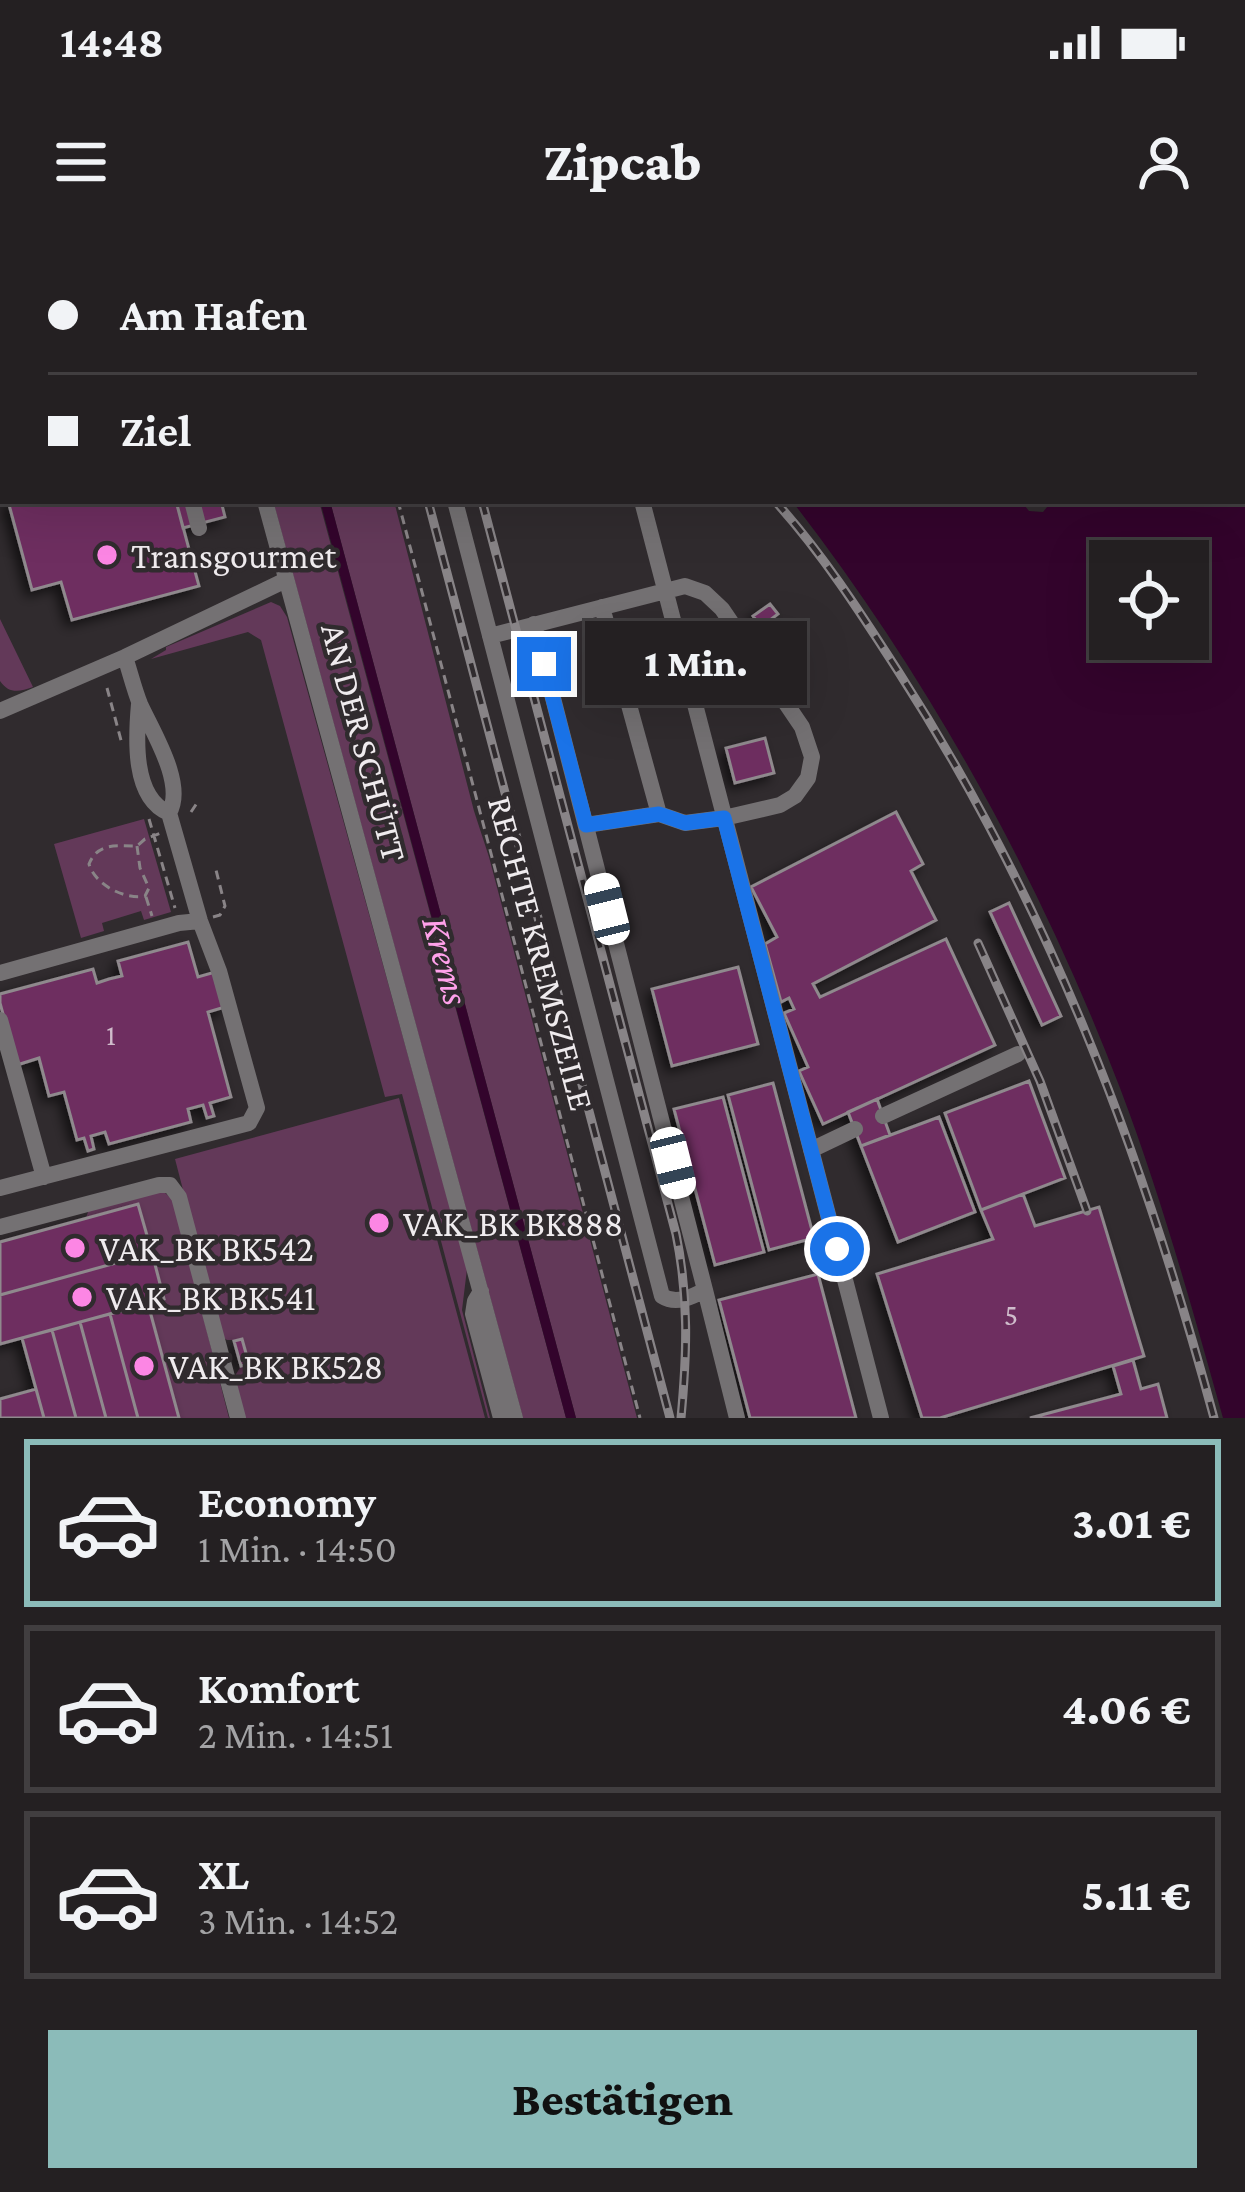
<!DOCTYPE html>
<html lang="de">
<head>
<meta charset="utf-8">
<style>
	body { margin:0; font-family:"Crimson Pro",serif; background:#302d2f; color:#f1f3f6; height:100vh; display:flex; flex-direction:column; font-size:45px; white-space:nowrap }
	* { box-sizing:border-box; margin:0 }
	p { font-size:39px; color:#a3a3a5 }
	.icon { flex:none; width:66px; height:66px; fill:none; stroke:currentColor; stroke-width:2; stroke-linecap:round; stroke-linejoin:round }
	.map { position:relative; height:1178px; overflow:hidden }
	.drawer { display:flex; flex-direction:column; background:#242022; flex:1 }
	.drawer>* { flex:none }
	.banner { position:absolute; left:0px; top:0px; width:1245px; height:264px; box-shadow:0 12px 48px #0002,0 0 0 3px #413e40; display:grid; align-content:center; height:264px; padding:0 48px; background:#242022 }
	.tools { position:absolute; left:1089px; top:300px; display:grid; gap:24px }
	.tools a { display:grid; place-items:center; width:120px; height:120px; border-radius:0px; background:#242022; box-shadow:0 12px 48px #0002,0 0 0 3px #413e40; font-size:60px }
	.end { position:absolute; width:54px; height:54px; margin:-27px; border:15px solid #1a73e8; background:#fff; box-shadow:0 0 0 6px #fff }
	.from { border-radius:50% }
	.bubble { position:absolute; height:84px; border-radius:0px; background:#242022; box-shadow:0 12px 48px #0002,0 0 0 3px #413e40; font-size:39px; font-weight:800; line-height:84px; text-align:center }
	.car { position:absolute; width:36px; height:72px; margin:-36px -18px; border-radius:15px; box-shadow:0 0 9px 3px #0007; background:linear-gradient(#fff 24%,#345 0 40%,#fff 0 76%,#345 0 86%,#fff 0) }
	.banner b { display:flex; align-items:center; gap:42px; height:114px; font-size:45px }
	.banner b+b { border-top:3px solid #413e40 }
	.banner i { width:30px; height:30px; background:#f1f3f6 }
	ul { padding:21px 0 0; list-style:none }
	li { display:flex; align-items:center; gap:36px; height:168px; margin:0 24px 18px; padding:0 24px; border:6px solid #413e40; border-radius:0px }
	li div { flex:1 }
	li b { display:block; font-size:45px }
	li em { font-style:normal; font-weight:800 }
	li.selected { border-color:#8bbbb9 }
	li>.icon { width:108px; height:108px; stroke-width:1.5 }
	.button { display:flex; gap:24px; margin-top:auto; padding:24px 48px }
	.button a { flex:1; height:138px; border-radius:0px; background:#8bbbb9; color:#111; font-size:48px; font-weight:800; line-height:138px; text-align:center }
	.status { display:flex; justify-content:space-between; align-items:center; height:84px; padding:0 60px; background:#242022; direction:ltr }
	.status svg { height:33px; fill:currentColor }
	header { display:flex; justify-content:space-between; align-items:center; height:156px; padding:0 48px; background:#242022; font-size:54px; font-weight:800 }
	.map>svg:first-child { display:block }
	.green { fill:#633959 }
	.water { fill:#33042c; fill-rule:evenodd }
	.building { fill:#6e2e61; stroke:#8f898d; stroke-width:3; filter:url(#shadow) }
	.lines { fill:none; stroke-linecap:round; stroke-linejoin:round }
	.path { stroke:#898487; stroke-width:3; stroke-dasharray:9 6; stroke-linecap:butt }
	.minor { stroke:#747173; stroke-width:16 }
	.highway { stroke:#d7d1d5; stroke-width:24 }
	.rail-casing { stroke:#888487; stroke-width:9 }
	.rail { stroke:#302b2e; stroke-width:4.5; stroke-dasharray:14; stroke-linecap:butt }
	.route { stroke:#1a73e8; stroke-width:15 }
	.poi-dot { fill:#fc86e4; stroke:#302b2e; stroke-width:4.5 }
	.labels { text-anchor:middle; stroke-width:9; stroke-linejoin:round; paint-order:stroke }
	.number-label { font-size:30px; fill:#cfbccb }
	.poi-label { font-size:36px; fill:#efebee; stroke:#302b2e; text-anchor:start }
	.street-label { font-size:36px; fill:#efebee; stroke:#302b2e }
	.water-label { font-size:39px; font-style:italic; fill:#ffa1ea; stroke:#302b2e }
</style>
</head>
<body>
<div class="status"><b>14:48</b><svg viewBox="0 0 49 12"><path d="M0 12V9h3v3zM5 12V6h3v6zM10 12V3h3v9zM15 12V0h3v12zM26 1h20v11H26zM47 4h2v5h-2z"/></svg></div>
<header><svg class="icon" aria-label="menu" viewBox="0 0 24 24"><path d="M4 6h16M4 12h16M4 18h16"/></svg>Zipcab<svg class="icon" aria-label="person" viewBox="0 0 24 24"><circle cx="12" cy="8" r="4"/><path d="M4 21q1-7 8-7t8 7"/></svg></header>
<div class="map">
<svg width="1245" height="1178" viewBox="0 0 1245 1178">
	<defs>
		<filter id="shadow"><feDropShadow dx="-5.5" dy="5.5" stdDeviation="6" flood-color="#0009"/></filter>
	</defs>
	<rect width="100%" height="100%" fill="#302b2e"/>
	<path class="green" d="M273,261H319L566,1178H523Z
		M330,261H394L474,571L489,617L637,1178H576Z
		M271,362L280,366L287,377L467,1029L462,1070L490,1178H488L402,854L385,857L261,400L248,392L151,419L166,410V407Z
		M0,379L33,447C19,452 9,454 0,441Z
		M144,579L171,672L144,680L141,671L102,683L104,691L81,698L54,604Z
		M399,858L485,1178H244L233,1139L241,1126L248,1124L242,1100H227L221,1096L175,919Z
		M163,951L174,961L229,1178H179L148,1064L164,1059L138,965L86,978L89,969Z"/>
	<path class="water" d="M618,0H816L818,3H615Z
		M1245,5V1178H1223C1192,1067 1161,956 1120,848C1040,639 929,438 792,261H1021L1029,271L1043,272L1052,261H1242V8ZM1110,321H1188V399H1110Z
		M320,261H330L576,1178H566Z"/>
	<path class="building" d="M3,24V90L0,91V25Z
		M3,141V241L0,230V142Z
		M8,261H176L199,346L72,380L61,342L32,350Z
		M176,261H221L225,277L183,288Z
		M770,364L778,374L761,387L753,376Z
		M765,498L774,533L735,543L726,508Z
		M896,572L923,624L911,631L936,680L813,744L820,757L946,699L995,805L823,884L799,831L808,827L784,773L794,769L789,758L781,762L765,704L777,697L751,647Z
		M1009,663L1061,776L1042,785L990,672Z
		M188,702L198,737L215,732L225,767L208,772L231,857L210,863L214,876L207,878L203,865L188,869L191,882L109,904L105,892L91,896L94,909L88,911L84,898L77,900L64,852L49,856L39,818L17,825L0,763V754L93,729L97,743L109,739L122,736L118,721Z
		M738,727L758,804L672,826L652,749Z
		M1029,841L1065,938L981,970L945,873Z
		M773,843L814,998L769,1010L728,855Z
		M723,857L764,1012L715,1025L674,869Z
		M877,859L890,895L861,906L848,872Z
		M939,877L975,972L898,1002L861,906Z
		M1023,954L1035,986L1099,967L1144,1116L940,1178H922L877,1034L993,999L981,970Z
		M138,964L152,1013L0,1055V1002Z
		M152,1013L164,1059L0,1104V1055Z
		M818,1034L856,1178H750L719,1060Z
		M148,1064L179,1178H138L110,1074Z
		M110,1074L138,1178H106L80,1082Z
		M80,1082L106,1178H76L52,1090Z
		M52,1090L76,1178H44L22,1098Z
		M242,1099L249,1124L241,1126L234,1101Z
		M1133,1120L1141,1149L1158,1144L1167,1178H1030L1121,1154L1113,1126Z
		M36,1149L44,1178H0V1159Z"/>
	<g class="lines">
		<path class="path" d="M327,0L328,3
			M452,0L453,3
			M1083,0L1086,3
			M1239,0L1243,1
			M398,261L640,1178
			M107,448L122,504
			M191,572L197,563
			M149,579L175,668
			M137,606L140,628L149,648L145,656C125,660 95,645 89,624C98,602 117,606 137,606L145,599L161,593
			M146,657L152,676
			M213,677L220,675L225,666L215,626"/>
		<path class="minor" d="M181,0L183,3
			M387,0V3
			M841,0L843,3
			M574,3L578,0
			M0,111L3,109
			M192,261L199,288
			M265,261L515,1178
			M455,261L662,1056C676,1065 692,1057 705,1050L534,384
			M642,261L881,1178
			M602,367L659,574
			M490,396L685,346L705,353L722,369L802,487L812,517L808,538L795,556L780,565L724,578L685,583L659,574L586,585
			M139,464C136,497 132,558 169,573
			M0,471L125,417L286,340
			M0,733L179,683L200,681
			M0,780L44,937
			M883,876L1018,814
			M811,910L855,889
			M0,948L249,883L257,868L219,731L200,681L169,573C186,544 152,491 140,464C134,449 130,432 125,417
			M0,987L159,945H170L179,957L238,1178
			M705,1050L737,1178
			M481,1051L475,1061L473,1074L501,1178"/>
		<path class="highway" d="M1155,0L1157,3
			M1182,0L1185,3
			M1242,72L1245,76
			M1242,107L1245,110"/>
		<defs>
			<path id="rail" d="M346,0L347,3
				M369,0L370,3
				M404,0V3
				M428,261L670,1178
				M482,261L676,994C689,1058 687,1113 681,1178
				M775,261C822,313 860,372 898,431C1049,665 1142,911 1214,1178
				M978,703L1040,841L1087,971"/>
		</defs>
		<use href="#rail" class="rail-casing"/>
		<use href="#rail" class="rail"/>
	</g>
	<g class="lines">
		<path class="route" d="M544,424L586,585L659,574L685,583L724,578L837,1009"/>
	</g>
	<g class="poi-dot">
		<circle cx="107" cy="315" r="12"/>
		<circle cx="379" cy="983" r="12"/>
		<circle cx="75" cy="1008" r="12"/>
		<circle cx="82" cy="1057" r="12"/>
		<circle cx="144" cy="1126" r="12"/>
	</g>
	<g class="labels">
		<g class="number-label">
			<text x="111" y="805">1</text>
			<text x="1011" y="1085">5</text>
		</g>
		<g class="poi-label">
			<text x="131" y="328">Transgourmet</text>
			<text x="403" y="996">VAK_BK BK888</text>
			<text x="99" y="1021">VAK_BK BK542</text>
			<text x="106" y="1070">VAK_BK BK541</text>
			<text x="168" y="1139">VAK_BK BK528</text>
		</g>
		<g class="street-label">
			<text transform="translate(365 502) rotate(75)" y="13">AN DER SCHÜTT</text>
			<text transform="translate(542 713) rotate(75)" y="13">RECHTE KREMSZEILE</text>
		</g>
		<g class="water-label">
			<text transform="translate(447 720) rotate(75)" y="14">Krems</text>
		</g>
	</g>
</svg>
<div class="tools">
<a><svg class="icon" aria-label="locate" viewBox="0 0 24 24"><circle cx="12" cy="12" r="6"/><path d="M12 2v4M12 18v4M2 12h4M18 12h4"/></svg></a>
</div>
<i class="end from" style="left:837px;top:1009px"></i>
<i class="end" style="left:544px;top:424px"></i>
<div class="bubble" style="left:585px;top:381px;width:222px">1 Min.</div>
<i class="car" style="left:607px;top:669px;rotate:346deg"></i>
<i class="car" style="left:673px;top:923px;rotate:166deg"></i>
<div class="banner">
<b><i class="from"></i>Am Hafen</b>
<b><i></i>Ziel</b>
</div>
</div>
<section class="drawer">
<ul>
<li class="selected"><svg class="icon" aria-label="car" viewBox="0 0 24 24"><path d="M5 17H2v-5l4-1 3-4h7l3 4 3 1v5h-3M9 17h6M6 11h13"/><circle cx="7" cy="17" r="2"/><circle cx="17" cy="17" r="2"/></svg><div><b>Economy</b><p>1 Min. · 14:50</p></div><em>3.01 €</em></li>
<li><svg class="icon" aria-label="car" viewBox="0 0 24 24"><path d="M5 17H2v-5l4-1 3-4h7l3 4 3 1v5h-3M9 17h6M6 11h13"/><circle cx="7" cy="17" r="2"/><circle cx="17" cy="17" r="2"/></svg><div><b>Komfort</b><p>2 Min. · 14:51</p></div><em>4.06 €</em></li>
<li><svg class="icon" aria-label="car" viewBox="0 0 24 24"><path d="M5 17H2v-5l4-1 3-4h7l3 4 3 1v5h-3M9 17h6M6 11h13"/><circle cx="7" cy="17" r="2"/><circle cx="17" cy="17" r="2"/></svg><div><b>XL</b><p>3 Min. · 14:52</p></div><em>5.11 €</em></li>
</ul>
<div class="button"><a>Bestätigen</a></div>
</section>
</body>
</html>
